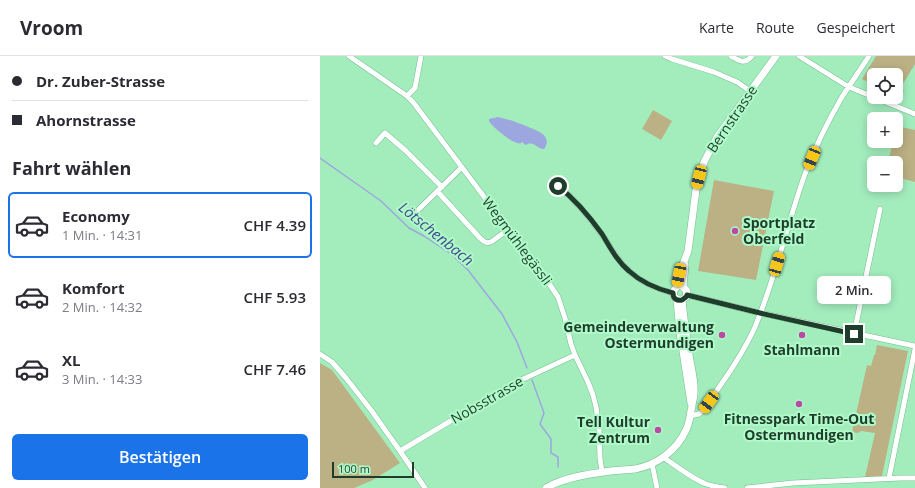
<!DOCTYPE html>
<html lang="de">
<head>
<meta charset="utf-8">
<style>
	body { margin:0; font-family:"Open Sans",sans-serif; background:#f2f2f3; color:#2b2b33; height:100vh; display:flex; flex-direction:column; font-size:15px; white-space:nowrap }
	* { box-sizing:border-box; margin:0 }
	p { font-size:13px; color:#7c7c81 }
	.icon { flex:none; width:22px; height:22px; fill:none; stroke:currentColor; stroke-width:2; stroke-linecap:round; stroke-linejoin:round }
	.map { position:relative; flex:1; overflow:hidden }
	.details { display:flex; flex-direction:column; background:#fff; width:320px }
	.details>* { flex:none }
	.banner { display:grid; align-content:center; height:88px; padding:0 12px; background:#fff }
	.controls { position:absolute; left:547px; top:12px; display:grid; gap:8px }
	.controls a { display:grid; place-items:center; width:36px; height:36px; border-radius:6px; background:#fff; box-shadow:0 2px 10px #0003; font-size:20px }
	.scale { position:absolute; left:12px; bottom:10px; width:82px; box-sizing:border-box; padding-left:4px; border:2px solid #1f3d2b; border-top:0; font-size:11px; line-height:14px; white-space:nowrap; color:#1f3d2b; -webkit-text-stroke:3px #b0faca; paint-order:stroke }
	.end { position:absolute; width:18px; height:18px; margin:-9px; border:5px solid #1f3d2b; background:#fff; box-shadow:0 0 0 2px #fff }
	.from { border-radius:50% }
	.bubble { position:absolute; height:28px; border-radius:6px; background:#fff; box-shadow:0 2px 10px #0003; font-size:13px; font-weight:600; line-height:28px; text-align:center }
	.car { position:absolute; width:12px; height:24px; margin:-12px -6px; border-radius:5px; box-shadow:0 0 3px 1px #0007; background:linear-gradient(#f5c518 24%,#345 0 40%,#f5c518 0 76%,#345 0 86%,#f5c518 0) }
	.banner b { display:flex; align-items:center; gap:14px; height:38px; font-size:15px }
	.banner b+b { border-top:1px solid #e1e1e2 }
	.banner i { width:10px; height:10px; background:#2b2b33 }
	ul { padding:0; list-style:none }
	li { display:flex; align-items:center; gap:12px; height:66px; margin:0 8px 6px; padding:0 4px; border:2px solid transparent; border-radius:6px }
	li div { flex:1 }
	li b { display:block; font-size:15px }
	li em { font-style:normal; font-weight:600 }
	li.on { border-color:#1a73e8 }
	li>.icon { width:36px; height:36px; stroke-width:1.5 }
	h2 { padding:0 12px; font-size:18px; line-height:48px }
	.primary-button { display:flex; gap:8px; margin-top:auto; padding:8px 12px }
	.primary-button a { flex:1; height:46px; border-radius:6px; background:#1a73e8; color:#fff; font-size:16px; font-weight:600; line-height:46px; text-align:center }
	header { display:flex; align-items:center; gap:24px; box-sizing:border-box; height:56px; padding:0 20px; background:#fff; border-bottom:1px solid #e1e1e2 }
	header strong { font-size:19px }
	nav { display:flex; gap:22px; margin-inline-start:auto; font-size:14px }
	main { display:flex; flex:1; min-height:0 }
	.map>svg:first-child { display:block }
	.green { fill:#bcb185 }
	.water { fill:#9ca7df }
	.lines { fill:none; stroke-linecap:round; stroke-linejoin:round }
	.stream { stroke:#9ca7df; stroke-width:1.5 }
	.street-casing { stroke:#74bc8f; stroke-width:6 }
	.secondary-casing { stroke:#74bc8f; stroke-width:8 }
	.street { stroke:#fff; stroke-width:5 }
	.secondary { stroke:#fff; stroke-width:7 }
	.route { stroke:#1f3d2b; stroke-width:5 }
	.poi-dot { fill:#bb4aa6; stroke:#b0faca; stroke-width:1.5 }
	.labels { text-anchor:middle; stroke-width:4; stroke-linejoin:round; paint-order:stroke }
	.street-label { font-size:14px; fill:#1f3d2b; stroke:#b0faca }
	.poi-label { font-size:14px; font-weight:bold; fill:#1f3d2b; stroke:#b0faca; text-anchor:end }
	.water-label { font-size:15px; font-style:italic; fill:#424b8f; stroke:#b0faca }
</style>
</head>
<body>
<header>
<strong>Vroom</strong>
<nav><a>Karte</a><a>Route</a><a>Gespeichert</a></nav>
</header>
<main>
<section class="details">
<div class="banner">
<b><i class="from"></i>Dr. Zuber-Strasse</b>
<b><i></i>Ahornstrasse</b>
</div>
<h2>Fahrt wählen</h2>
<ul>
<li class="on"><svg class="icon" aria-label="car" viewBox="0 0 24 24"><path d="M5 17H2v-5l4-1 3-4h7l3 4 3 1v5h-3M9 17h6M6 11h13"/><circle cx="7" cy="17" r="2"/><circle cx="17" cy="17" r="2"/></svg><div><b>Economy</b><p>1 Min. · 14:31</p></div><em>CHF 4.39</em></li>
<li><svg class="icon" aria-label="car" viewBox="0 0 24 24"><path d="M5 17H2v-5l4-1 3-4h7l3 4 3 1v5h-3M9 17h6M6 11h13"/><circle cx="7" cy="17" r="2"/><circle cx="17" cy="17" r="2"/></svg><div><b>Komfort</b><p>2 Min. · 14:32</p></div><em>CHF 5.93</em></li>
<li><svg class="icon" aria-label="car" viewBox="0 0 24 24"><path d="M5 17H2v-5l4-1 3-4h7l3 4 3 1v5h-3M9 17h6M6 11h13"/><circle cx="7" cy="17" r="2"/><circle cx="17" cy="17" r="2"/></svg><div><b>XL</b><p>3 Min. · 14:33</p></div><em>CHF 7.46</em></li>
</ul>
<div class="primary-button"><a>Bestätigen</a></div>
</section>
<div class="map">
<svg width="595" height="432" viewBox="0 0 595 432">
	<rect width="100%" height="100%" fill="#a3edbd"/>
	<path class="green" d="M556,0H595V8L581,31L584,35L579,44L574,41H576V19H554V29L542,23Z
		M333,54L352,65L341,84L322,73Z
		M577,70L595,74V126L576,121V107H568L573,85H576Z
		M394,124L454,135L436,224L378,215Z
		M557,289L588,295L562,420L545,421L555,377L541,375L538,377L532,376L547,309L551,310L554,299H555Z
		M0,307L12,314L80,407L53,424L34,432H0Z"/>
	<path class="water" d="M178,61C187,63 196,66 206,70C215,74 234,79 224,93C217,93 213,84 206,89L204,88L203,86C201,87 200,88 197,87C190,85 172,71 169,65V63Z"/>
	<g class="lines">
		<path class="stream" d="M0,102L61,145L89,172L104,180L131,198L148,214L182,258L197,286L207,312
			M212,324L224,357L220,368L231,383V397L238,401V411"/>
		<defs>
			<path id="street" d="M29,0L87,40L93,46L228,226L238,241L245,262L251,288L255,299L268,326L273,339L276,351L279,372L280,402L282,416
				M345,0L352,3L394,16L417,26L430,35
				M411,0C420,5 424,9 432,0
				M479,0L529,31L595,58
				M87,40L95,32L101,0
				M56,87L65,77L86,95L122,131
				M239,130C255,144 267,158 280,176C287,185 292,195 299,204C312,221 332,232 353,237
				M117,135L160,182C163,185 166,188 171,186L189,173
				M95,157L142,111
				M367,239L440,257L595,290
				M534,278L560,153
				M0,298L12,306L26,322L51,354L80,395L105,432
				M370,360L379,358L384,353C402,327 422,300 435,271C456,221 467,168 485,118C495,91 508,65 522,41C531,27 540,14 549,0
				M80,395L176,338L199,325L255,299
				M343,401C356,410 371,422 386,428C392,430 398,431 405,432
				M332,408L337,432
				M569,422L595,293
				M427,432L473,427L580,422H595"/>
			<path id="secondary" d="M363,231L367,235L366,241L362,244C354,245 350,236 357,231L359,219L368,195L376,134L384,106L397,81L456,0
				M363,231L365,209
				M357,244L360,276L371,347
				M226,432C245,421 269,418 291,415C299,414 307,414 315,413C337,409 357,394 366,374C370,366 370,358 372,350C372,346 374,342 374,338C375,327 372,315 370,305C367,285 364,265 362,244"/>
		</defs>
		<use href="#street" class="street-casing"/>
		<use href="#secondary" class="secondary-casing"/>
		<use href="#street" class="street"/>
		<use href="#secondary" class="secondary"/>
	</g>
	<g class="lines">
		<path class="route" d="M238,130C256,144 269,160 282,178C290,191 297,205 309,215C321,226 337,233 353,237C353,243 357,245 362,244L366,241L367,239L440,257L534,278"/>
	</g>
	<g class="poi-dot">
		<circle cx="415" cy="175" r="4"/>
		<circle cx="402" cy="279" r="4"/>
		<circle cx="482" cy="279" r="4"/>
		<circle cx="479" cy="348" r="4"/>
		<circle cx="338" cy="374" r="4"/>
	</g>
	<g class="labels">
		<g class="street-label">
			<text transform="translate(412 63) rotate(-56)" y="5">Bernstrasse</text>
			<text transform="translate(197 185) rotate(53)" y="5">Wegmühlegässli</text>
			<text transform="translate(167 344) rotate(-30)" y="5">Nobsstrasse</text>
		</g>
		<g class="poi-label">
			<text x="423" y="172" text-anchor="start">Sportplatz<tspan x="423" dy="16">Oberfeld</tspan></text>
			<text x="394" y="276">Gemeindeverwaltung<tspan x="394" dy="16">Ostermundigen</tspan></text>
			<text x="482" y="299" text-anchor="middle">Stahlmann</text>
			<text x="479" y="368" text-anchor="middle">Fitnesspark Time-Out<tspan x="479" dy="16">Ostermundigen</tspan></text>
			<text x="330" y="371">Tell Kultur<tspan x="330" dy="16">Zentrum</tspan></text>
		</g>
		<g class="water-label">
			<text transform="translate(116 178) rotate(39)" y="5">Lötschenbach</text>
		</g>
	</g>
</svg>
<div class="controls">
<a><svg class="icon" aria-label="locate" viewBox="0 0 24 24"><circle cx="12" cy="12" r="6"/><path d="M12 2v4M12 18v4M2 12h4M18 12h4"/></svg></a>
<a>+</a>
<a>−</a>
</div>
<div class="scale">100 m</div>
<i class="end from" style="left:238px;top:130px"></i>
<i class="end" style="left:534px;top:278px"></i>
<div class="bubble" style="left:497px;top:220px;width:74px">2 Min.</div>
<i class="car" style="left:492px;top:102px;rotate:202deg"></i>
<i class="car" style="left:379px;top:121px;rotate:194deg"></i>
<i class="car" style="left:457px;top:208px;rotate:16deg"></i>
<i class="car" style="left:359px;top:219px;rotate:191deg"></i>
<i class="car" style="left:389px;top:346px;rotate:216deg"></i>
</div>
</main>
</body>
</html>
